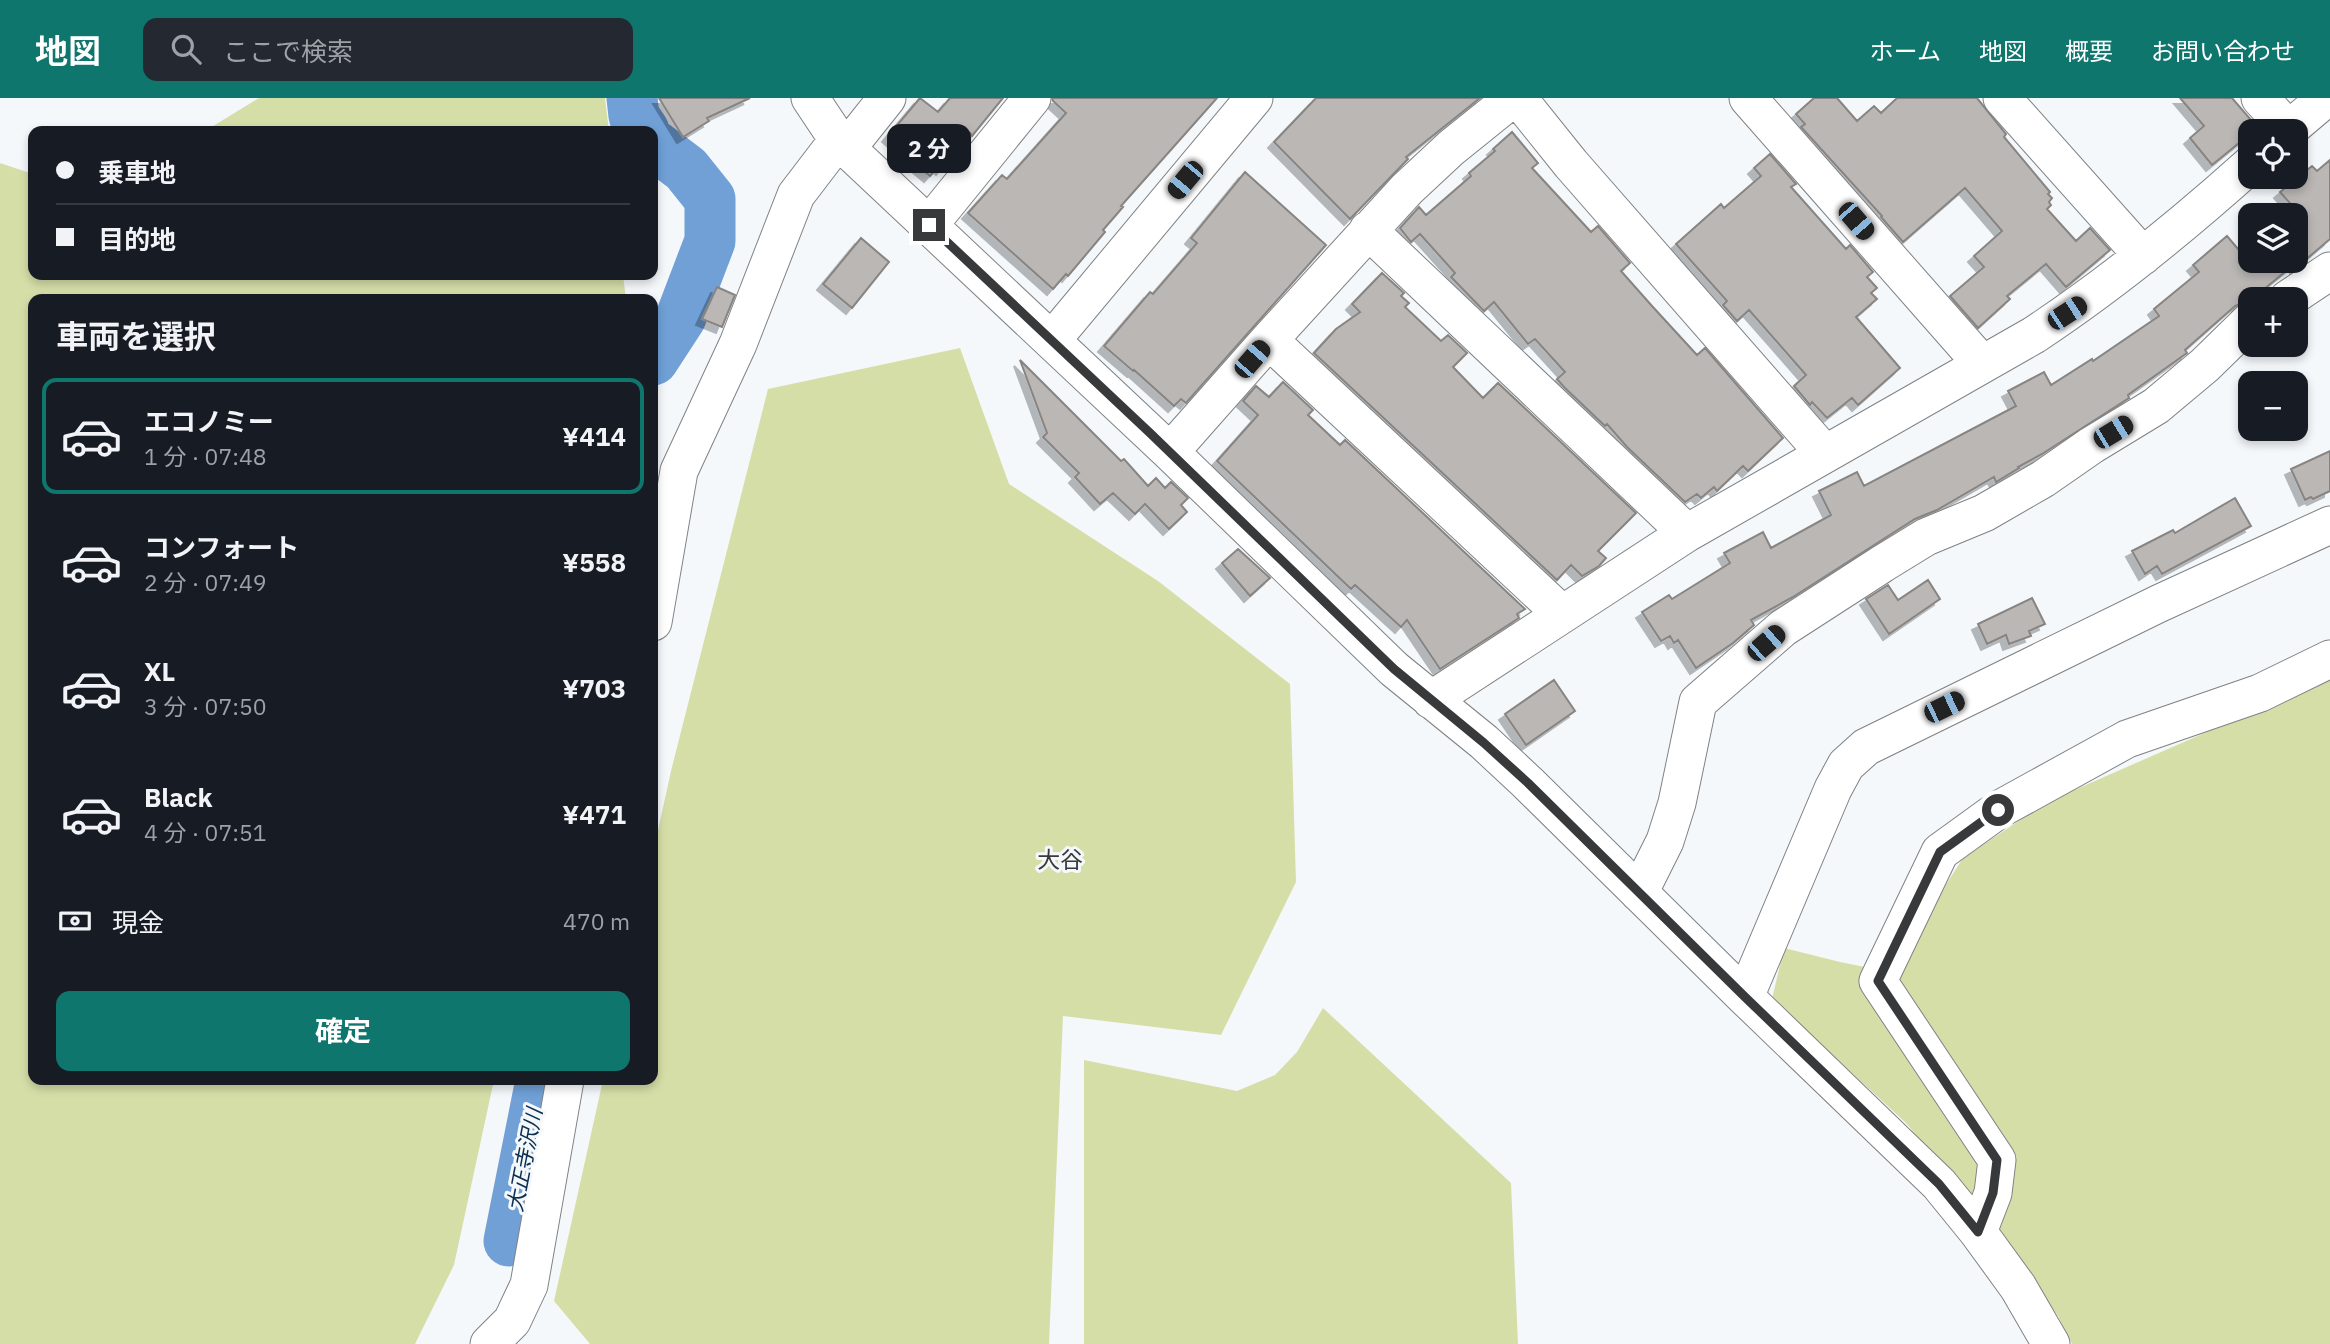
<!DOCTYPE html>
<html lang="ja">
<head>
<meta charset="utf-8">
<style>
	body { margin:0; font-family:"IBM Plex Sans","Noto Sans JP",sans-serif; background:#242831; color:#f1f3f6; height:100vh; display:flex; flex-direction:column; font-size:26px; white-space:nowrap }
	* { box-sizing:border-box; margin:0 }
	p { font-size:23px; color:#9ea1a6 }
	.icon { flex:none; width:38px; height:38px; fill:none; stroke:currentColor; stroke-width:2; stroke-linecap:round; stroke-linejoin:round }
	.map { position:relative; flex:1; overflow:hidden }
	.details { position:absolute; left:28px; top:196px; width:630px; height:791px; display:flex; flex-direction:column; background:#171b24; border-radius:14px; box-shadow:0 4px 10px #0003 }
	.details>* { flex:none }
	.hud { position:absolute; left:28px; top:28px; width:630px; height:154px; border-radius:14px; box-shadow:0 4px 10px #0003; display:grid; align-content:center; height:154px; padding:0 28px; background:#171b24 }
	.controls { position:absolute; left:2238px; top:21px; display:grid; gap:14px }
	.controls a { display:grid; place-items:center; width:70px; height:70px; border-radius:14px; background:#171b24; box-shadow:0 4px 10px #0003; font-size:35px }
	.end { position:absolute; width:32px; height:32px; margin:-16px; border:9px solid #38393a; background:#fff; box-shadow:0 0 0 4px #fff }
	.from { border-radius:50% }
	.bubble { position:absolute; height:49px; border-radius:14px; background:#171b24; box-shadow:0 4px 10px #0003; font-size:23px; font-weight:700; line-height:49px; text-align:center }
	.car { position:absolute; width:21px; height:42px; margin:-21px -10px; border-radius:9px; box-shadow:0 0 5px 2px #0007; background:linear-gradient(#222 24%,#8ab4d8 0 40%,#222 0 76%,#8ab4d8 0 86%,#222 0) }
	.hud b { display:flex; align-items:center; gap:24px; height:66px; font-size:26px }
	.hud b+b { border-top:2px solid #363941 }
	.hud i { width:18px; height:18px; background:#f1f3f6 }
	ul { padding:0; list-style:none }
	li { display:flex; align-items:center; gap:21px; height:116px; margin:0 14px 10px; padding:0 14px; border:4px solid transparent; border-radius:14px }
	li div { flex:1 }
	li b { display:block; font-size:26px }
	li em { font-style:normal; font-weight:700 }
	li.on { border-color:#0f766e }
	li>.icon { width:63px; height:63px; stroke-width:1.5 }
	h2 { padding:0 28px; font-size:32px; line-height:84px }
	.pay { display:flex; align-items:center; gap:18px; height:77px; padding:0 28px; font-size:26px }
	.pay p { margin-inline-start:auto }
	.button { display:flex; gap:14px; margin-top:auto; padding:14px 28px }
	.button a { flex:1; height:80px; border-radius:14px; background:#0f766e; color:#fff; font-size:28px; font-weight:700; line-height:80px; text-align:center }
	header { display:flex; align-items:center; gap:42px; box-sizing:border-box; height:98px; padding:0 35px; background:#0f766e; color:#fff }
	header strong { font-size:33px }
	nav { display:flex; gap:38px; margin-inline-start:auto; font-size:24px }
	.search { width:490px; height:63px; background:#242831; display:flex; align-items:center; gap:18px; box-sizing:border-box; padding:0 24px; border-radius:14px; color:#9ea1a6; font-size:26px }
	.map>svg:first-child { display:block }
	.green { fill:#d6dea8 }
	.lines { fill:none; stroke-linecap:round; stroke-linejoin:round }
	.river { stroke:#70a0d6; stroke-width:51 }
	.building { fill:#bbb7b5; stroke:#878482; stroke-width:2; filter:url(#shadow) }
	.minor-casing { stroke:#7f8284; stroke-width:39 }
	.minor { stroke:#fff; stroke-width:37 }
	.route { stroke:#38393a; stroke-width:9 }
	.labels { text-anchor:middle; stroke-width:6; stroke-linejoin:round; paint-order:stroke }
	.water-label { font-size:21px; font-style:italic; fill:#0b2e51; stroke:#f4f8fb }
	.quarter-label { font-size:23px; fill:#38393a; stroke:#f4f8fb }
</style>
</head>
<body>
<header>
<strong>地図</strong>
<div class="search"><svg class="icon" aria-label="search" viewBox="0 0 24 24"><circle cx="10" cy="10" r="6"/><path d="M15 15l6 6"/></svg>ここで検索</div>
<nav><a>ホーム</a><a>地図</a><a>概要</a><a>お問い合わせ</a></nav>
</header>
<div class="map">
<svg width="2330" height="1246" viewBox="0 0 2330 1246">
	<defs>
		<filter id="shadow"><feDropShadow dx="-6" dy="6" stdDeviation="0" flood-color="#0004"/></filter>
	</defs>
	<rect width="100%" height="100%" fill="#f4f8fb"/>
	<path class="green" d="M259,0H605L609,33H205Z
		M0,65L33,76V177H623L626,201H33V982H494L454,1167L415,1246H0Z
		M960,250L1009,386L1158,483L1290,586L1296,784L1221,937L1063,918L1049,1246H590L554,1203L603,982H653V755L671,673L768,291Z
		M2330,574V1246H2072L2058,1218L1992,1127L1906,1025L1772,901L1784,850L1840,864L1890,874L1963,760L2047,704L2266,608Z
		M1323,910L1511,1085L1518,1246H1084V962L1237,993L1275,977L1297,954Z"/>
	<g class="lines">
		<path class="river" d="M632,0L634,18L644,33
			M653,46L686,71L710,101V143L681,219L653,262
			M509,1143L541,982"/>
	</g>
	<path class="building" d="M659,0H750L707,20L709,23L683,39Z
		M920,0L938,14L950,0H1003L972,38L970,35L942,71L939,68L930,78L912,63L914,61L888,38Z
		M1052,0H1217L1121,108L1123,109L1103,132L1105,134L1068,178L1066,176L1053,191L968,115L1002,77L1007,81L1066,15L1053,3Z
		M1316,0H1480L1406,59L1408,61L1350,121L1274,44Z
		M1814,0H1837L1857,23L1874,8L1881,15L1897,0H1977L2006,36L2004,39L2050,94L2048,96L2052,100L2049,104L2051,107L2047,111L2076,143L2090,130L2110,152L2066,189L2046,166L2007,198L2010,201L1978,230L1950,198L1984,169L1974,158L2002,133L1965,90L1903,144L1881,119L1882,118L1801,29L1805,26L1796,16Z
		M2180,0H2232L2258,30L2250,33V36L2212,67L2190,40L2204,28Z
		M1512,34L1538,65L1532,70L1591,134L1598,128L1630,165L1621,173L1652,208L1697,257L1705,250L1783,340L1748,373L1743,368L1717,393L1714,389L1701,400L1697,396L1685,404L1627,349L1607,326L1605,328L1564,289L1557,281L1565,274L1535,241L1528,246L1494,204L1484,213L1451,179L1455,175L1420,136L1411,144L1400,130L1419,109L1426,117L1471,78L1469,75L1495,53L1493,51Z
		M1770,56L1796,86L1791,89L1846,151L1850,147L1873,174L1867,179L1877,190L1871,195L1877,201L1856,219L1900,270L1858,307L1852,300L1827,320L1812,304L1810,307L1794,288L1806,277L1749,212L1737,223L1723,207L1727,203L1676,146L1721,106L1724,110L1761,78L1754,70Z
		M2330,62V141L2296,170V165L2252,201L2235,208L2185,252L2187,255L2128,297L2129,300L2042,356L2018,369L2019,370L1996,384L1994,379L1937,412L1915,421L1793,499L1751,522L1754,527L1733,545L1696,570L1678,542L1674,545L1670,538L1661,543L1642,514L1669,497L1672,501L1730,465L1724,455L1763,434L1771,450L1831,417L1819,393L1857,374L1864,388L2016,308L2008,293L2044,274L2051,287L2092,261L2093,263L2159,218L2154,211L2199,174L2193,167L2227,138L2238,151L2250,140V163H2296V112L2280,94L2312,68L2317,73Z
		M1245,74L1326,147L1186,305L1181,301L1174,308L1134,272L1133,273L1104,248L1150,194L1153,196L1197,145L1191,140Z
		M861,140L889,164L852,210L823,186Z
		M1382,175L1404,195L1401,198L1409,205L1405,209L1441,243L1448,237L1467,255L1453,269L1483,300L1498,285L1636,415L1598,453L1606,460L1599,468L1582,478L1571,467L1557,482L1314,255L1336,231L1360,214L1352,206Z
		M717,189L735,197L722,229L702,221Z
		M1020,262L1121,363L1124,361L1148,388L1156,380L1165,390L1171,384L1188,400L1181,407L1187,414L1169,431L1145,406L1135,416L1113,395L1100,406L1075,379L1079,375L1043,339L1047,335Z
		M1283,284L1313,312L1308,317L1340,347L1345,342L1525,511L1517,516L1519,520L1440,571L1407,522L1401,529L1355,487L1351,491L1217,363L1258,317L1243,303L1256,288L1269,299Z
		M2330,353V393L2313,401L2311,399L2305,402L2291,371Z
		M2235,400L2251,428L2162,476L2157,468L2145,476L2132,453L2173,432L2175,435Z
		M1238,451L1270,480L1250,498L1222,465Z
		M1928,482L1940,501L1889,536L1866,501L1888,487L1898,502Z
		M2032,500L2045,526L2029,533L2031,538L2009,546L2006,537L1987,546L1978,526Z
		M1554,582L1575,613L1526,647L1505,616Z"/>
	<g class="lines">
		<defs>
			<path id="minor" d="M810,0L838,42L1170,354L1394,571L1484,644L1528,685L1745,899L1939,1086L1978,1134L2018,1189L2051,1246
				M1518,0L1571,66L1825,356
				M1748,0L1982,266
				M2002,0L2143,158
				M2260,0L2289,32
				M2287,33L2326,0
				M848,49L887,0
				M929,127L1032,0
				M1368,132L1687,435
				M2288,201L2330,173
				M1052,242L1254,0
				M1269,242L1562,516
				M1170,354L1269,242L1407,91L1451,50L1513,0
				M653,524L679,373L738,246L796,97L838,42
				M1431,602L1687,435L2034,237C2111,186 2182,128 2250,67
				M1639,795L1665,743L1677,705L1698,604L1783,530L1882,466L1926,439L1984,415L2043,381L2092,347L2156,308L2205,267L2250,223
				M1745,899L1833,691L1846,667L1866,649L2158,506L2330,427
				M1978,1134L1993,1095L1997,1062L1878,883L1940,754L1998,712L2127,641L2260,595L2330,561
				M489,1246L512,1223L529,1187L565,982"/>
		</defs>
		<use href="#minor" class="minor-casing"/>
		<use href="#minor" class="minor"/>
	</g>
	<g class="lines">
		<path class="route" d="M929,127L1150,335L1394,571L1484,645L1528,685L1745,899L1939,1086L1978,1134L1993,1095L1997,1062L1878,883L1940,754L1998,712"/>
	</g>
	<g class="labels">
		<g class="water-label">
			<text transform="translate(525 1062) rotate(-79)" y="7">大正寺沢川</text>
		</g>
		<g class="quarter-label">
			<text x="1060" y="770">大谷</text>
		</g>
	</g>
</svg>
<div class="controls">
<a><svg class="icon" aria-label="locate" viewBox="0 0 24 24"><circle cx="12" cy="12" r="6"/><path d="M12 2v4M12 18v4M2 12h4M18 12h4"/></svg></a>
<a><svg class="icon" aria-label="layers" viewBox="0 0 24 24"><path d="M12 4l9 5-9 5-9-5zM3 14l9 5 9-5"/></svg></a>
<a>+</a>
<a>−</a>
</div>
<i class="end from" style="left:1998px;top:712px"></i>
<i class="end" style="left:929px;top:127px"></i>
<div class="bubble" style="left:887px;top:26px;width:84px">2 分</div>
<i class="car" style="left:1185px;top:82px;rotate:220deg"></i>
<i class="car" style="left:1856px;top:123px;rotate:139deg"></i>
<i class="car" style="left:2067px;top:215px;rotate:57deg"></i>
<i class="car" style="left:1252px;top:261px;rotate:41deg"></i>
<i class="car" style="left:2113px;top:334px;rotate:59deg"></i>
<i class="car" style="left:1766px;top:545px;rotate:49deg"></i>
<i class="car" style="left:1944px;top:609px;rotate:64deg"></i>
<div class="hud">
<b><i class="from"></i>乗車地</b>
<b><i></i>目的地</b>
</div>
<section class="details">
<h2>車両を選択</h2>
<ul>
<li class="on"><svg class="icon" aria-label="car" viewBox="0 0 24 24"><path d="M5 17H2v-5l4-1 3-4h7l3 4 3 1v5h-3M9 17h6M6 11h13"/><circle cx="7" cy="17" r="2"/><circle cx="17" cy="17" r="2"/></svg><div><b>エコノミー</b><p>1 分 · 07:48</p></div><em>¥414</em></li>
<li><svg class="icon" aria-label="car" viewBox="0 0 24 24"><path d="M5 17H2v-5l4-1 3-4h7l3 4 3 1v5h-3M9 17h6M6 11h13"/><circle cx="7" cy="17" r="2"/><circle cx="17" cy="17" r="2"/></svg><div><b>コンフォート</b><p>2 分 · 07:49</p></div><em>¥558</em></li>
<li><svg class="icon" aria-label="car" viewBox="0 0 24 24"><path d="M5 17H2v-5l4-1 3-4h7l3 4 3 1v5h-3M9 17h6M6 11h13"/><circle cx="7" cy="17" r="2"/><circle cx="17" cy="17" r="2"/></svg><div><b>XL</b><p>3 分 · 07:50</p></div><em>¥703</em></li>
<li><svg class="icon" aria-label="car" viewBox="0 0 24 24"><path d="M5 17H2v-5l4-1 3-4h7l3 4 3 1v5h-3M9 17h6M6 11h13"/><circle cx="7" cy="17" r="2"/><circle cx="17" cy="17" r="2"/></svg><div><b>Black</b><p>4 分 · 07:51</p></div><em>¥471</em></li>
</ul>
<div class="pay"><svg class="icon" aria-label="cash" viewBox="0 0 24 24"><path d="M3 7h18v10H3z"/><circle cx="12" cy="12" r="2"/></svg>現金<p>470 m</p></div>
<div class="button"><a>確定</a></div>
</section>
</div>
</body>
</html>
